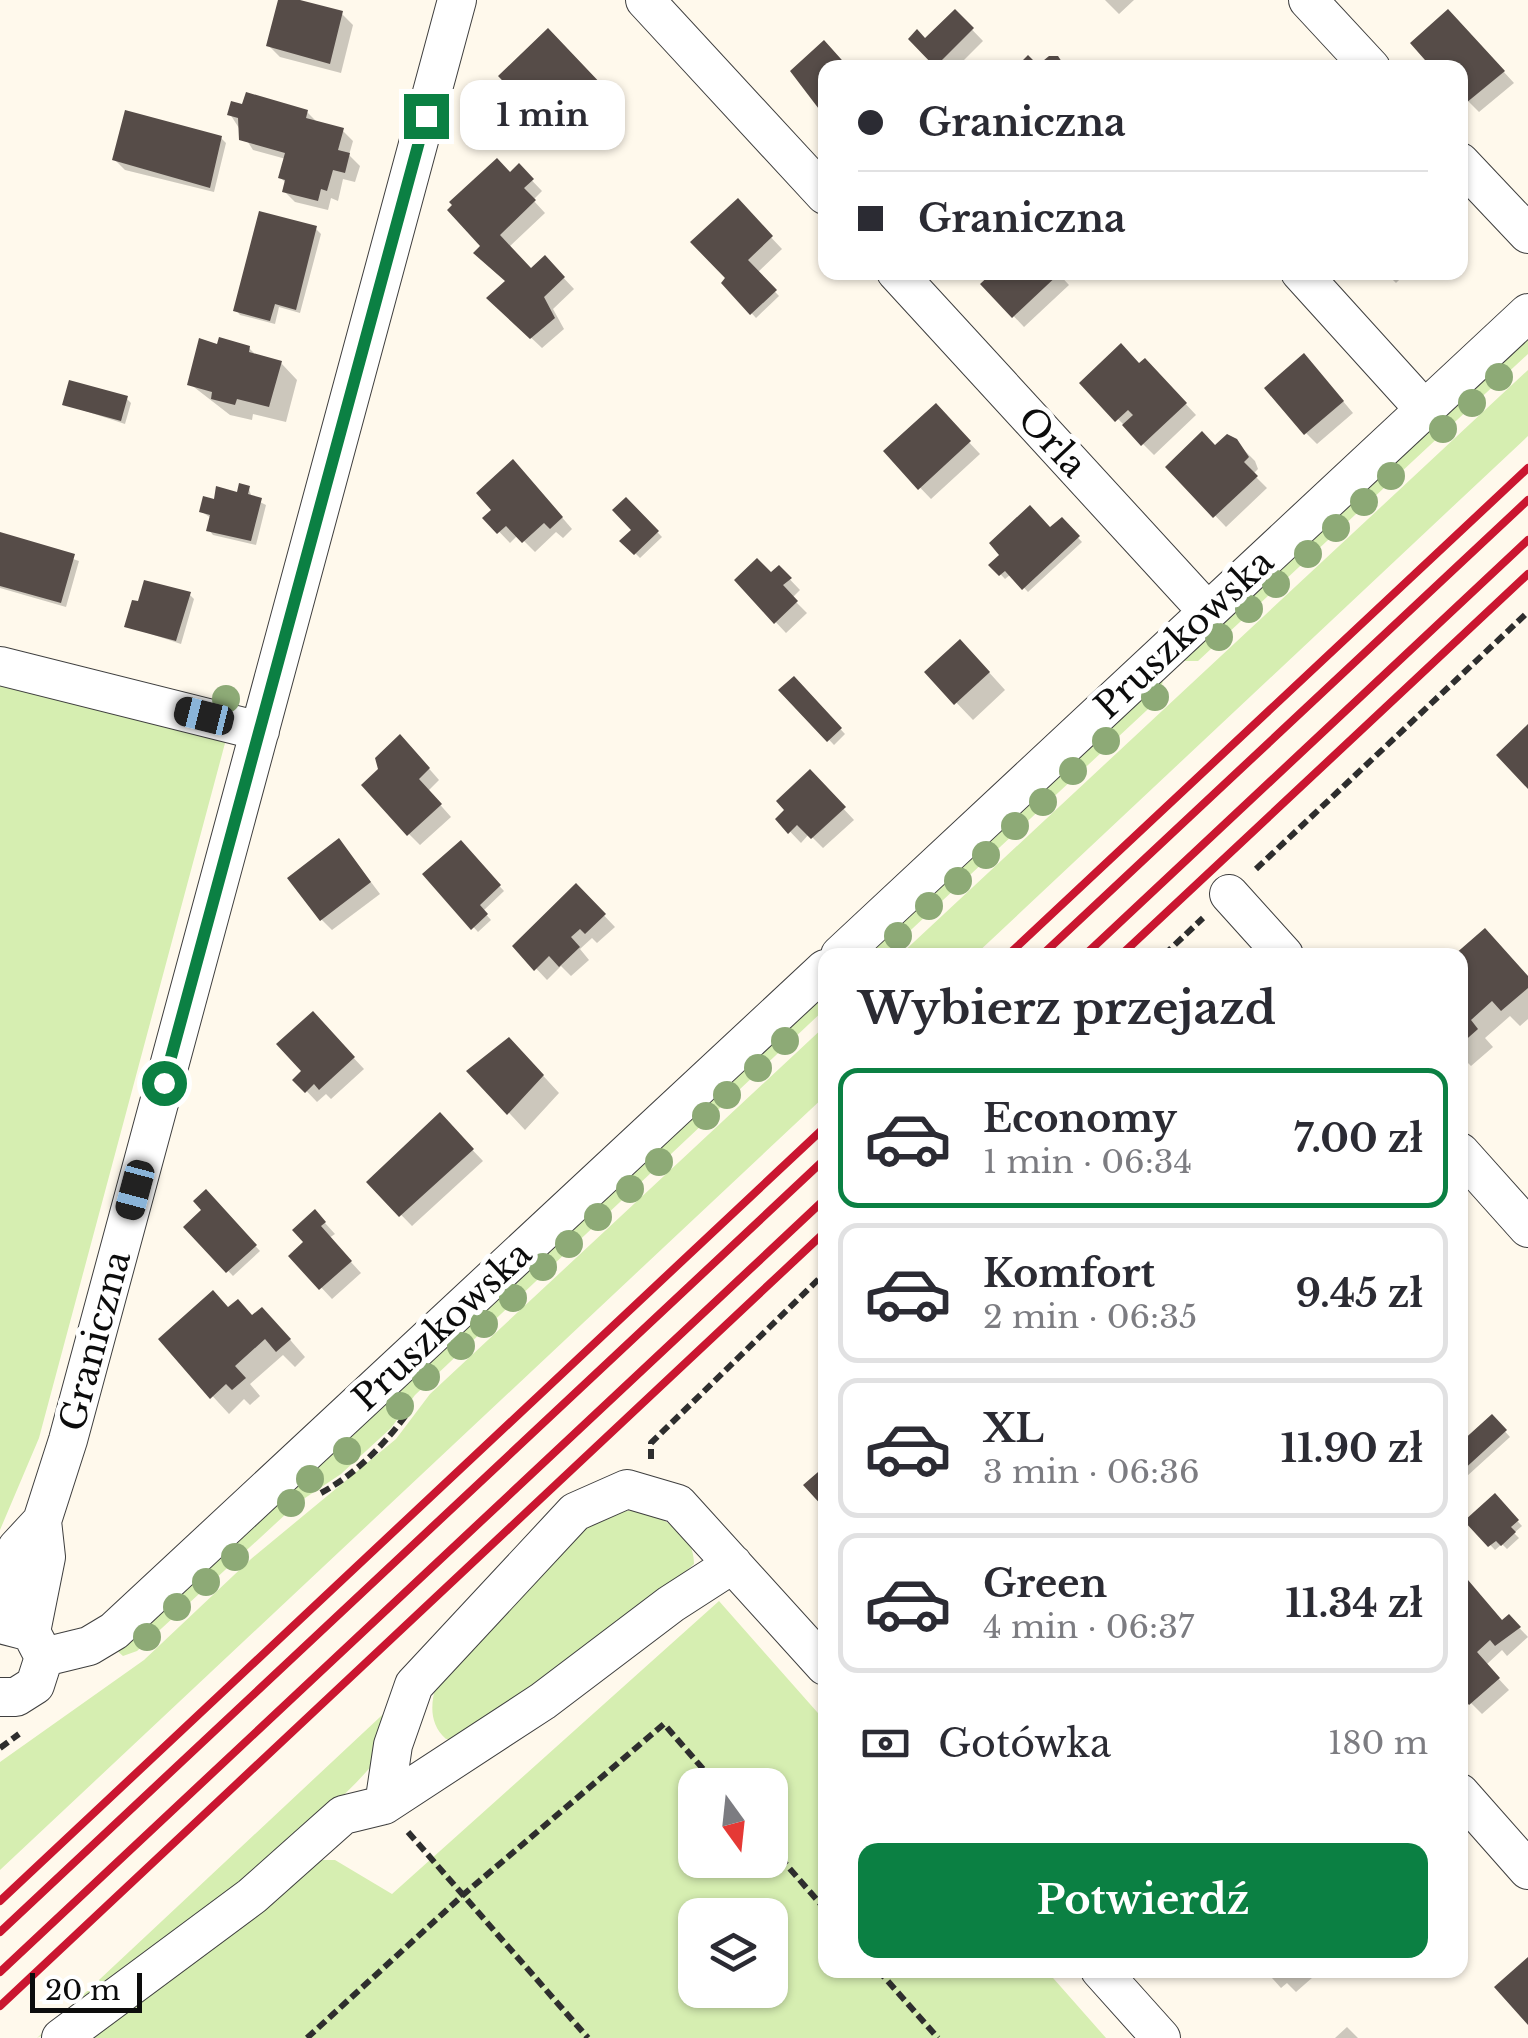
<!DOCTYPE html>
<html lang="pl">
<head>
<meta charset="utf-8">
<style>
	body { margin:0; font-family:"Libre Baskerville",serif; background:#f2f2f3; color:#2b2b33; height:100vh; display:flex; flex-direction:column; font-size:38px; white-space:nowrap }
	* { box-sizing:border-box; margin:0 }
	p { font-size:32px; color:#7c7c81 }
	.icon { flex:none; width:55px; height:55px; fill:none; stroke:currentColor; stroke-width:2; stroke-linecap:round; stroke-linejoin:round }
	.map { position:relative; flex:1; overflow:hidden }
	.drawer { position:absolute; left:818px; top:948px; width:650px; height:1030px; display:flex; flex-direction:column; background:#fff; border-radius:20px; box-shadow:0 2px 8px #0004 }
	.drawer>* { flex:none }
	.top-card { position:absolute; left:818px; top:60px; width:650px; height:220px; border-radius:20px; box-shadow:0 2px 8px #0004; display:grid; align-content:center; height:220px; padding:0 40px; background:#fff }
	.needle { width:65px; rotate:165deg }
	.controls { position:absolute; left:678px; top:1768px; display:grid; gap:20px }
	.controls a { display:grid; place-items:center; width:110px; height:110px; border-radius:20px; background:#fff; box-shadow:0 2px 8px #0004; font-size:50px }
	.scale { position:absolute; left:30px; bottom:25px; width:112px; box-sizing:border-box; padding-left:10px; border:5px solid #0c0c0c; border-top:0; font-size:28px; line-height:35px; white-space:nowrap; color:#0c0c0c; -webkit-text-stroke:8px #fff; paint-order:stroke }
	.end { position:absolute; width:45px; height:45px; margin:-22px; border:12px solid #0b8043; background:#fff; box-shadow:0 0 0 5px #fff }
	.from { border-radius:50% }
	.bubble { position:absolute; height:70px; border-radius:20px; background:#fff; box-shadow:0 2px 8px #0004; font-size:32px; font-weight:700; line-height:70px; text-align:center }
	.car { position:absolute; width:30px; height:60px; margin:-30px -15px; border-radius:12px; box-shadow:0 0 8px 2px #0007; background:linear-gradient(#222 24%,#8ab4d8 0 40%,#222 0 76%,#8ab4d8 0 86%,#222 0) }
	.top-card b { display:flex; align-items:center; gap:35px; height:95px; font-size:38px }
	.top-card b+b { border-top:2px solid #e1e1e2 }
	.top-card i { width:25px; height:25px; background:#2b2b33 }
	ul { padding:0; list-style:none }
	li { display:flex; align-items:center; gap:30px; height:140px; margin:0 20px 15px; padding:0 20px; border:5px solid #e1e1e2; border-radius:20px }
	li div { flex:1 }
	li b { display:block; font-size:38px }
	li em { font-style:normal; font-weight:700 }
	li.active { border-color:#0b8043 }
	li>.icon { width:90px; height:90px; stroke-width:1.5 }
	h2 { padding:0 40px; font-size:45px; line-height:120px }
	.pay { display:flex; align-items:center; gap:25px; height:110px; padding:0 40px; font-size:38px }
	.pay p { margin-inline-start:auto }
	.cta { display:flex; gap:20px; margin-top:auto; padding:20px 40px }
	.cta a { flex:1; height:115px; border-radius:20px; background:#0b8043; color:#fff; font-size:40px; font-weight:700; line-height:115px; text-align:center }
	.map>svg:first-child { display:block }
	.green { fill:#d6eeb1; fill-rule:evenodd }
	.shadow { fill:#0003 }
	.building { fill:#564c48 }
	.lines { fill:none; stroke-linecap:round; stroke-linejoin:round }
	.minor-casing { stroke:#3f3f3f; stroke-width:40 }
	.path { stroke:#2e2e2e; stroke-width:6; stroke-dasharray:10 5; stroke-linecap:butt }
	.minor { stroke:#fff; stroke-width:38 }
	.rail { stroke:#ca1630; stroke-width:8 }
	.tree { fill:#8daa76 }
	.route { stroke:#0b8043; stroke-width:12 }
	.labels { text-anchor:middle; stroke-width:10; stroke-linejoin:round; paint-order:stroke }
	.street-label { font-size:35px; fill:#0c0c0c; stroke:#fff }
</style>
</head>
<body>
<div class="map">
<svg width="1528" height="2038" viewBox="0 0 1528 2038">
	<rect width="100%" height="100%" fill="#fff9ec"/>
	<path class="green" d="M1528,334V354L1198,661H1179Z
		M1528,370V436L975,955H900Z
		M1163,677L1161,697L884,955H863Z
		M0,678L228,732L39,1438L0,1530Z
		M825,990V1009L415,1395L391,1428L341,1474L299,1502L137,1651L123,1656L115,1649Z
		M825,1026V1096L0,1870V1762L144,1660L251,1559L396,1439L430,1394Z
		M644,1510C668,1522 694,1534 694,1564L596,1650L466,1740L446,1739C423,1718 434,1690 443,1664L582,1523L609,1512Z
		M719,1601L825,1721V1970H1046L1106,2038H86L312,1860H335L392,1894ZM695,1785H770V1860H695ZM695,1915H770V1990H695Z
		M395,1703C391,1717 390,1735 384,1748C363,1795 90,2013 37,2038Z"/>
	<path class="shadow" d="M281,0L342,14L353,25L341,73L280,57L269,46Z
		M1105,0H1134L1119,14Z
		M955,12L983,41L956,68H940L911,39L926,41Z
		M1459,23L1514,83L1479,112L1460,93Z
		M548,32L607,93L575,124L541,90L527,103L501,76Z
		M307,112L318,123L342,130L353,141L349,155L360,166L355,182L343,179L338,201L331,198L328,210L295,202L284,191L286,183L281,178L286,159L253,150L230,114Z
		M221,138L226,143L214,192L125,170L114,159Z
		M519,167L542,191L533,200L545,213L509,247L531,271L545,258L574,289L553,309L564,329L542,348L489,298L508,282L484,247L510,175Z
		M738,202L782,249L757,273L779,296L756,318L724,283Z
		M316,229L321,234L300,313L279,307L275,324L240,315L236,310Z
		M1057,272L1069,285L1024,327L983,284Z
		M1385,272H1407L1396,283Z
		M249,348L258,357L281,363L297,380L286,422L253,414L252,420L230,415L190,384Z
		M1139,366L1156,372L1196,415L1154,455L1082,383Z
		M1315,368L1353,413L1317,444L1306,433Z
		M126,398L131,403L125,424L64,404Z
		M935,406L980,454L931,499L886,452Z
		M1215,448L1243,449L1255,461L1258,469L1253,474L1267,488L1226,527L1169,467Z
		M524,473L572,529L563,538L556,532L535,552L518,535L510,543L486,518Z
		M249,489L252,498L266,505L256,545L213,535L209,530L211,518L202,512Z
		M626,500L662,537L640,558L623,541L635,530Z
		M1062,520L1082,542L1028,592L1011,574L1005,579L992,565Z
		M0,535L79,561L66,607L0,588Z
		M779,568L800,590L792,598L807,613L786,633L737,581L771,575Z
		M189,594L194,599L181,644L127,626Z
		M977,659L1005,690L973,720L928,673Z
		M794,680L845,734L834,745L782,690Z
		M411,748L439,780L428,791L451,817L420,845L409,834Z
		M810,773L854,820L823,848L809,834L801,843L778,819Z
		M460,843L504,891L483,911L491,920L478,932L425,874Z
		M349,853L380,894L332,930L321,919Z
		M576,886L615,927L597,943L592,938L580,949L589,960L571,976L561,966L547,980L515,946Z
		M1485,931L1528,978V1019L1520,1026L1510,1016L1485,1038L1493,1047L1471,1066L1460,1055V983L1471,973L1458,955Z
		M323,1025L364,1069L331,1099L326,1094L317,1102L296,1080L305,1072Z
		M526,1057L559,1093L525,1130L470,1071Z
		M440,1116L483,1161L412,1226L369,1182Z
		M206,1192L260,1251L233,1276L187,1227L205,1210Z
		M315,1212L335,1234L329,1238L361,1273L332,1299L292,1256L307,1242Z
		M229,1310L279,1327L305,1357L295,1367L283,1355L250,1384L260,1396L250,1405L244,1399L229,1414L161,1340Z
		M1492,1417L1510,1437L1466,1477L1460,1471V1447Z
		M1495,1497L1522,1526L1514,1533L1519,1538L1507,1549L1502,1544L1495,1550L1468,1521Z
		M1460,1590L1503,1622L1509,1617L1528,1637L1507,1656L1502,1650L1486,1665L1509,1690L1482,1714L1465,1697L1460,1702Z
		M1265,1970H1321L1296,1992L1287,1983L1281,1988Z
		M1347,2027L1358,2038H1335Z"/>
	<path class="building" d="M278,0H300L343,11L330,64L266,46Z
		M955,9L974,28L935,67L908,39L917,29L925,38Z
		M1448,9L1505,71L1466,103L1460,97V68H1432L1410,43Z
		M548,28L604,87L568,122L535,87L521,100L498,76Z
		M824,40L849,68H825V117L790,71Z
		M1028,55L1038,65L1049,56H1058L1066,68H1015Z
		M246,92L308,110L306,118L344,128L338,150L350,153L345,173L333,170L327,191L321,189L318,201L282,192L285,180L278,178L285,153L239,140L238,118L227,115L231,101L242,104Z
		M125,110L222,136L210,188L112,160Z
		M497,158L510,172L519,163L534,179L524,188L536,200L500,235L531,268L545,255L565,277L544,297L555,318L530,339L486,298L505,281L473,253L480,246L447,210L452,205L449,202Z
		M738,198L773,236L748,260L777,290L750,315L721,283L725,278L690,242Z
		M259,211L317,226L296,310L275,304L270,321L233,311Z
		M993,272H1061L1012,318L980,284Z
		M219,337L250,346L249,352L282,361L269,407L237,399L235,405L211,399L212,392L187,385L199,338L217,344Z
		M1121,343L1139,363L1145,358L1187,403L1141,446L1122,425L1133,415L1128,410L1115,422L1079,383Z
		M1304,353L1344,401L1304,435L1264,388Z
		M69,380L128,396L121,421L62,405Z
		M936,403L971,441L918,490L883,451Z
		M1202,431L1215,445L1227,434L1237,439L1249,457L1244,462L1258,476L1213,518L1165,467Z
		M513,459L563,517L550,529L544,523L522,543L506,526L497,534L482,518L491,510L476,493Z
		M239,483L250,486L248,494L262,498L251,541L206,531L210,515L199,512L203,496L214,499L216,486L237,492Z
		M626,497L659,531L634,555L619,541L631,530L612,510Z
		M1030,505L1050,527L1062,517L1080,536L1022,590L1005,571L999,576L988,565L999,555L989,543Z
		M0,532L75,554L61,603L0,586Z
		M757,558L771,572L779,565L792,578L783,585L798,601L774,624L734,580Z
		M144,580L191,592L176,641L124,627L132,600L138,601Z
		M960,639L990,672L954,705L924,672Z
		M794,676L842,728L827,742L778,690Z
		M1528,724V789L1496,755Z
		M400,734L430,768L419,779L442,804L407,836L361,785L378,769L375,758Z
		M810,769L846,807L811,839L797,825L788,834L775,819L784,810L776,801Z
		M339,838L371,882L320,921L287,878Z
		M461,840L501,885L480,905L488,914L471,930L422,874Z
		M576,883L606,914L585,934L580,929L571,937L580,947L559,967L549,956L534,971L512,946Z
		M1485,928L1528,976V988L1501,1011L1492,1001L1471,1020L1478,1029L1460,1045V979L1467,973L1460,965V955H1454Z
		M313,1011L355,1057L319,1090L314,1084L305,1093L292,1080L301,1071L276,1044Z
		M509,1037L544,1075L507,1115L466,1071Z
		M440,1112L474,1149L399,1217L366,1182Z
		M206,1189L257,1245L226,1273L183,1227L201,1210L193,1201Z
		M315,1209L326,1222L321,1226L352,1261L319,1290L288,1256L303,1242L292,1230Z
		M213,1290L228,1307L238,1299L252,1315L262,1307L291,1339L276,1352L265,1339L235,1366L246,1378L232,1390L226,1384L210,1399L158,1339Z
		M1492,1414L1507,1430L1460,1473V1443Z
		M825,1466V1509L803,1485Z
		M1495,1493L1519,1520L1511,1527L1516,1532L1501,1546L1496,1541L1488,1547L1464,1521Z
		M1468,1580L1502,1620L1509,1614L1521,1627L1495,1646L1490,1640L1477,1652L1500,1678L1469,1705L1460,1695V1587Z
		M1528,1957V2025L1494,1987Z"/>
	<g class="lines">
		<defs>
			<path id="minor" d="M645,0L825,195
				M1308,0L1371,68
				M1460,162L1528,234
				M896,272L1208,612
				M1300,272L1425,410
				M0,666L260,731
				M1229,894L1284,955
				M840,955L1528,313
				M1460,1152L1528,1228
				M0,1610L17,1548L42,1521L68,1440L457,0
				M0,1624L31,1632L44,1657L35,1685L16,1697H0
				M31,1632L46,1557L42,1521
				M44,1657L89,1646L114,1631L825,969
				M1460,1793L1528,1870
				M384,1805L543,1701L671,1604L733,1564
				M1100,1970L1161,2038
				M61,2038L252,1896L343,1815L384,1805L393,1745L414,1685L575,1512L627,1489L678,1504L825,1666"/>
		</defs>
		<use href="#minor" class="minor-casing"/>
		<path class="path" d="M1256,869L1528,612
			M1164,955L1203,918
			M651,1459V1443L825,1273
			M321,1493C356,1474 386,1443 409,1411
			M0,1748L19,1734
			M408,1832L588,2038
			M770,1846L825,1909
			M878,1970L938,2038
			M307,2038L463,1895L664,1724L717,1785"/>
		<use href="#minor" class="minor"/>
		<path class="rail" d="M1008,955L1528,468
			M1042,955L1528,500
			M1085,955L1528,540
			M1121,955L1528,574
			M0,1901L825,1127
			M0,1932L825,1159
			M0,1972L825,1199
			M0,2006L825,1232"/>
	</g>
	<g class="tree">
		<circle cx="1499" cy="377" r="14"/>
		<circle cx="1472" cy="403" r="14"/>
		<circle cx="1443" cy="429" r="14"/>
		<circle cx="1391" cy="476" r="14"/>
		<circle cx="1364" cy="502" r="14"/>
		<circle cx="1336" cy="528" r="14"/>
		<circle cx="1308" cy="554" r="14"/>
		<circle cx="1276" cy="584" r="14"/>
		<circle cx="1249" cy="609" r="14"/>
		<circle cx="1219" cy="637" r="14"/>
		<circle cx="1155" cy="697" r="14"/>
		<circle cx="226" cy="699" r="14"/>
		<circle cx="1106" cy="741" r="14"/>
		<circle cx="1073" cy="771" r="14"/>
		<circle cx="1043" cy="802" r="14"/>
		<circle cx="1015" cy="826" r="14"/>
		<circle cx="986" cy="855" r="14"/>
		<circle cx="958" cy="881" r="14"/>
		<circle cx="929" cy="906" r="14"/>
		<circle cx="898" cy="936" r="14"/>
		<circle cx="785" cy="1041" r="14"/>
		<circle cx="758" cy="1068" r="14"/>
		<circle cx="727" cy="1095" r="14"/>
		<circle cx="706" cy="1116" r="14"/>
		<circle cx="659" cy="1162" r="14"/>
		<circle cx="630" cy="1189" r="14"/>
		<circle cx="598" cy="1217" r="14"/>
		<circle cx="569" cy="1244" r="14"/>
		<circle cx="543" cy="1267" r="14"/>
		<circle cx="513" cy="1298" r="14"/>
		<circle cx="484" cy="1324" r="14"/>
		<circle cx="461" cy="1346" r="14"/>
		<circle cx="426" cy="1377" r="14"/>
		<circle cx="400" cy="1406" r="14"/>
		<circle cx="347" cy="1451" r="14"/>
		<circle cx="310" cy="1479" r="14"/>
		<circle cx="291" cy="1503" r="14"/>
		<circle cx="235" cy="1557" r="14"/>
		<circle cx="206" cy="1582" r="14"/>
		<circle cx="177" cy="1607" r="14"/>
		<circle cx="147" cy="1637" r="14"/>
	</g>
	<g class="lines">
		<path class="route" d="M164,1083L426,116"/>
	</g>
	<g class="labels">
		<g class="street-label">
			<text transform="translate(1052 442) rotate(47)" y="12">Orla</text>
			<text transform="translate(1184 634) rotate(-43)" y="12">Pruszkowska</text>
			<text transform="translate(442 1326) rotate(-43)" y="12">Pruszkowska</text>
			<text transform="translate(95 1341) rotate(-75)" y="12">Graniczna</text>
		</g>
	</g>
</svg>
<div class="controls">
<a><svg class="needle" viewBox="-14 -14 28 28"><path d="M0-13l5 13h-10z" fill="#e53935"/><path d="M0 13l5-13h-10z" fill="#7c7c81"/></svg></a>
<a><svg class="icon" aria-label="layers" viewBox="0 0 24 24"><path d="M12 4l9 5-9 5-9-5zM3 14l9 5 9-5"/></svg></a>
</div>
<div class="scale">20 m</div>
<i class="end from" style="left:164px;top:1083px"></i>
<i class="end" style="left:426px;top:116px"></i>
<div class="bubble" style="left:460px;top:80px;width:165px">1 min</div>
<i class="car" style="left:204px;top:716px;rotate:284deg"></i>
<i class="car" style="left:135px;top:1190px;rotate:195deg"></i>
<div class="top-card">
<b><i class="from"></i>Graniczna</b>
<b><i></i>Graniczna</b>
</div>
<section class="drawer">
<h2>Wybierz przejazd</h2>
<ul>
<li class="active"><svg class="icon" aria-label="car" viewBox="0 0 24 24"><path d="M5 17H2v-5l4-1 3-4h7l3 4 3 1v5h-3M9 17h6M6 11h13"/><circle cx="7" cy="17" r="2"/><circle cx="17" cy="17" r="2"/></svg><div><b>Economy</b><p>1 min · 06:34</p></div><em>7.00 zł</em></li>
<li><svg class="icon" aria-label="car" viewBox="0 0 24 24"><path d="M5 17H2v-5l4-1 3-4h7l3 4 3 1v5h-3M9 17h6M6 11h13"/><circle cx="7" cy="17" r="2"/><circle cx="17" cy="17" r="2"/></svg><div><b>Komfort</b><p>2 min · 06:35</p></div><em>9.45 zł</em></li>
<li><svg class="icon" aria-label="car" viewBox="0 0 24 24"><path d="M5 17H2v-5l4-1 3-4h7l3 4 3 1v5h-3M9 17h6M6 11h13"/><circle cx="7" cy="17" r="2"/><circle cx="17" cy="17" r="2"/></svg><div><b>XL</b><p>3 min · 06:36</p></div><em>11.90 zł</em></li>
<li><svg class="icon" aria-label="car" viewBox="0 0 24 24"><path d="M5 17H2v-5l4-1 3-4h7l3 4 3 1v5h-3M9 17h6M6 11h13"/><circle cx="7" cy="17" r="2"/><circle cx="17" cy="17" r="2"/></svg><div><b>Green</b><p>4 min · 06:37</p></div><em>11.34 zł</em></li>
</ul>
<div class="pay"><svg class="icon" aria-label="cash" viewBox="0 0 24 24"><path d="M3 7h18v10H3z"/><circle cx="12" cy="12" r="2"/></svg>Gotówka<p>180 m</p></div>
<div class="cta"><a>Potwierdź</a></div>
</section>
</div>
</body>
</html>
